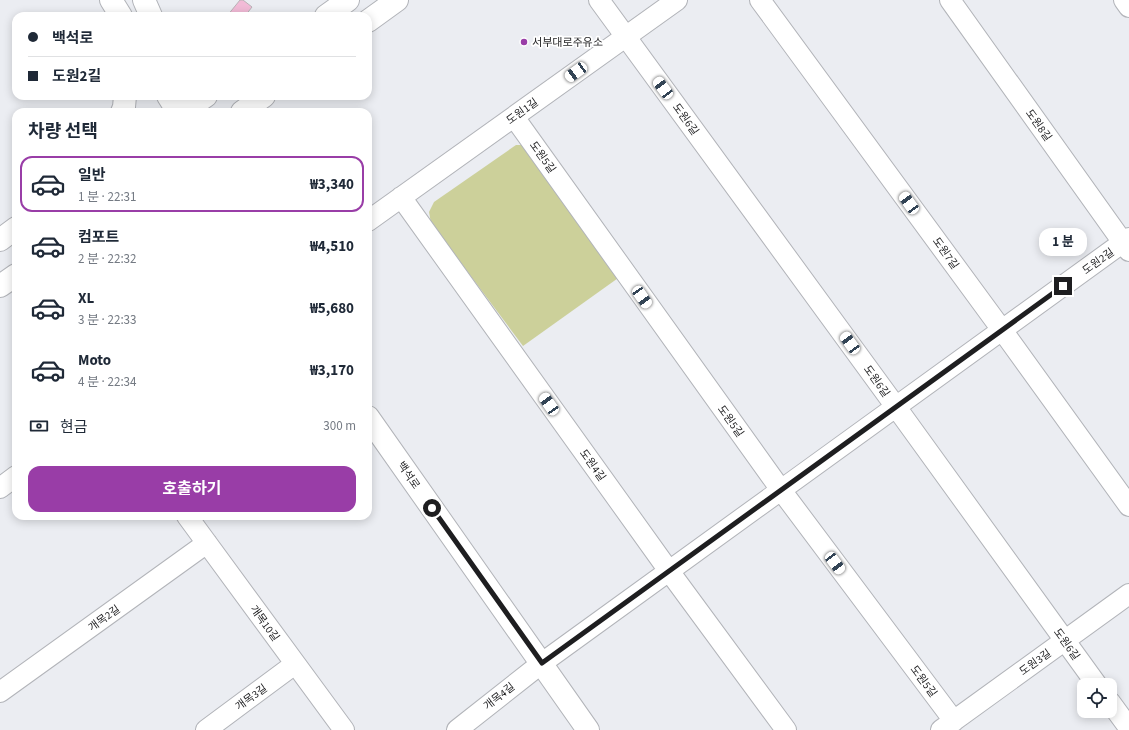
<!DOCTYPE html>
<html lang="ko">
<head>
<meta charset="utf-8">
<style>
	body { margin:0; font-family:"Source Sans 3","Noto Sans KR",sans-serif; background:#f2f2f3; color:#1f2937; height:100vh; display:flex; flex-direction:column; font-size:15px; white-space:nowrap }
	* { box-sizing:border-box; margin:0 }
	p { font-size:13px; color:#747a83 }
	.icon { flex:none; width:22px; height:22px; fill:none; stroke:currentColor; stroke-width:2; stroke-linecap:round; stroke-linejoin:round }
	.map { position:relative; flex:1; overflow:hidden }
	.sheet { position:absolute; left:12px; top:108px; width:360px; height:412px; display:flex; flex-direction:column; background:#fff; border-radius:12px; box-shadow:0 2px 10px #0003 }
	.sheet>* { flex:none }
	.guide { position:absolute; left:12px; top:12px; width:360px; height:88px; border-radius:12px; box-shadow:0 2px 10px #0003; display:grid; align-content:center; height:88px; padding:0 16px; background:#fff }
	.tools { position:absolute; left:1077px; top:678px; display:grid; gap:8px }
	.tools a { display:grid; place-items:center; width:40px; height:40px; border-radius:8px; background:#fff; box-shadow:0 2px 10px #0003; font-size:20px }
	.end { position:absolute; width:18px; height:18px; margin:-9px; border:5px solid #1e1e20; background:#fff; box-shadow:0 0 0 2px #fff }
	.from { border-radius:50% }
	.bubble { position:absolute; height:28px; border-radius:12px; background:#fff; box-shadow:0 2px 10px #0003; font-size:13px; font-weight:700; line-height:28px; text-align:center }
	.car { position:absolute; width:12px; height:24px; margin:-12px -6px; border-radius:5px; box-shadow:0 0 3px 1px #0007; background:linear-gradient(#fff 24%,#345 0 40%,#fff 0 76%,#345 0 86%,#fff 0) }
	.guide b { display:flex; align-items:center; gap:14px; height:38px; font-size:15px }
	.guide b+b { border-top:1px solid #e0e1e3 }
	.guide i { width:10px; height:10px; background:#1f2937 }
	ul { padding:0; list-style:none }
	li { display:flex; align-items:center; gap:12px; height:56px; margin:0 8px 6px; padding:0 8px; border:2px solid transparent; border-radius:12px }
	li div { flex:1 }
	li b { display:block; font-size:15px }
	li em { font-style:normal; font-weight:700 }
	li.on { border-color:#993da7 }
	li>.icon { width:36px; height:36px; stroke-width:1.5 }
	h2 { padding:0 16px; font-size:18px; line-height:48px }
	.pay { display:flex; align-items:center; gap:10px; height:44px; padding:0 16px; font-size:15px }
	.pay p { margin-inline-start:auto }
	.primary-button { display:flex; gap:8px; margin-top:auto; padding:8px 16px }
	.primary-button a { flex:1; height:46px; border-radius:12px; background:#993da7; color:#fff; font-size:16px; font-weight:700; line-height:46px; text-align:center }
	.map>svg:first-child { display:block }
	.green { fill:#ccd09a }
	.building { fill:#f2bbd7; stroke:#b9b3b6 }
	.lines { fill:none; stroke-linecap:round; stroke-linejoin:round }
	.street-casing { stroke:#b2b4b9; stroke-width:22 }
	.secondary-casing { stroke:#b2b4b9; stroke-width:24 }
	.street { stroke:#fff; stroke-width:20 }
	.secondary { stroke:#fff; stroke-width:22 }
	.route { stroke:#1e1e20; stroke-width:5 }
	.poi-dot { fill:#993da7; stroke:#fff; stroke-width:1.5 }
	.labels { text-anchor:middle; stroke-width:3.5; stroke-linejoin:round; paint-order:stroke }
	.poi-label { font-size:11px; fill:#1e1e20; stroke:#fff; text-anchor:start }
	.street-label { font-size:11px; fill:#1e1e20; stroke:#fff }
</style>
</head>
<body>
<div class="map">
<svg width="1129" height="730" viewBox="0 0 1129 730">
	<rect width="100%" height="100%" fill="#ebedf2"/>
	<path class="green" d="M516,145H522L621,276L523,346L431,223L429,212L434,202Z"/>
	<path class="building" d="M240,0H243L252,7L245,16H227Z"/>
	<g class="lines">
		<defs>
			<path id="street" d="M599,0L896,407L1097,685
				M760,0L1002,330L1129,506
				M950,0L1129,251
				M1124,0L1129,7
				M514,117L781,490L954,721
				M401,197L669,571L786,730
				M368,221L677,0
				M0,488L16,476
				M187,516L344,730
				M0,692L207,543
				M1110,702L1129,728
				M206,730L295,664
				M457,730L542,663L1129,238
				M941,730L1129,594"/>
			<path id="secondary" d="M111,0L121,16
				M144,0L151,16
				M326,16L348,0
				M368,21L397,0
				M168,96L178,112
				M122,112L124,107L125,96
				M183,112L206,96
				M242,112L264,96
				M0,240L16,228
				M0,286L16,275
				M368,417L588,730"/>
		</defs>
		<use href="#street" class="street-casing"/>
		<use href="#secondary" class="secondary-casing"/>
		<use href="#street" class="street"/>
		<use href="#secondary" class="secondary"/>
	</g>
	<g class="lines">
		<path class="route" d="M432,508L542,663L1063,286"/>
	</g>
	<circle class="poi-dot" cx="524" cy="42" r="4"/>
	<g class="labels">
		<g class="poi-label">
			<text x="532" y="46">서부대로주유소</text>
		</g>
		<g class="street-label">
			<text transform="translate(522 111) rotate(-36)" y="4">도원1길</text>
			<text transform="translate(686 119) rotate(54)" y="4">도원6길</text>
			<text transform="translate(1039 125) rotate(54)" y="4">도원8길</text>
			<text transform="translate(543 157) rotate(54)" y="4">도원5길</text>
			<text transform="translate(946 253) rotate(54)" y="4">도원7길</text>
			<text transform="translate(1098 261) rotate(-36)" y="4">도원2길</text>
			<text transform="translate(877 381) rotate(54)" y="4">도원6길</text>
			<text transform="translate(731 421) rotate(54)" y="4">도원5길</text>
			<text transform="translate(593 465) rotate(54)" y="4">도원4길</text>
			<text transform="translate(409 475) rotate(55)" y="4">백석로</text>
			<text transform="translate(104 618) rotate(-36)" y="4">개목2길</text>
			<text transform="translate(265 623) rotate(54)" y="4">개목10길</text>
			<text transform="translate(1067 644) rotate(54)" y="4">도원6길</text>
			<text transform="translate(1035 662) rotate(-36)" y="4">도원3길</text>
			<text transform="translate(924 681) rotate(53)" y="4">도원5길</text>
			<text transform="translate(499 696) rotate(-38)" y="4">개목4길</text>
			<text transform="translate(251 697) rotate(-36)" y="4">개목3길</text>
		</g>
	</g>
</svg>
<div class="tools">
<a><svg class="icon" aria-label="locate" viewBox="0 0 24 24"><circle cx="12" cy="12" r="6"/><path d="M12 2v4M12 18v4M2 12h4M18 12h4"/></svg></a>
</div>
<i class="end from" style="left:432px;top:508px"></i>
<i class="end" style="left:1063px;top:286px"></i>
<div class="bubble" style="left:1039px;top:228px;width:48px">1 분</div>
<i class="car" style="left:576px;top:72px;rotate:234deg"></i>
<i class="car" style="left:663px;top:88px;rotate:323deg"></i>
<i class="car" style="left:909px;top:203px;rotate:324deg"></i>
<i class="car" style="left:642px;top:297px;rotate:145deg"></i>
<i class="car" style="left:850px;top:343px;rotate:324deg"></i>
<i class="car" style="left:549px;top:404px;rotate:325deg"></i>
<i class="car" style="left:835px;top:563px;rotate:143deg"></i>
<div class="guide">
<b><i class="from"></i>백석로</b>
<b><i></i>도원2길</b>
</div>
<section class="sheet">
<h2>차량 선택</h2>
<ul>
<li class="on"><svg class="icon" aria-label="car" viewBox="0 0 24 24"><path d="M5 17H2v-5l4-1 3-4h7l3 4 3 1v5h-3M9 17h6M6 11h13"/><circle cx="7" cy="17" r="2"/><circle cx="17" cy="17" r="2"/></svg><div><b>일반</b><p>1 분 · 22:31</p></div><em>₩3,340</em></li>
<li><svg class="icon" aria-label="car" viewBox="0 0 24 24"><path d="M5 17H2v-5l4-1 3-4h7l3 4 3 1v5h-3M9 17h6M6 11h13"/><circle cx="7" cy="17" r="2"/><circle cx="17" cy="17" r="2"/></svg><div><b>컴포트</b><p>2 분 · 22:32</p></div><em>₩4,510</em></li>
<li><svg class="icon" aria-label="car" viewBox="0 0 24 24"><path d="M5 17H2v-5l4-1 3-4h7l3 4 3 1v5h-3M9 17h6M6 11h13"/><circle cx="7" cy="17" r="2"/><circle cx="17" cy="17" r="2"/></svg><div><b>XL</b><p>3 분 · 22:33</p></div><em>₩5,680</em></li>
<li><svg class="icon" aria-label="car" viewBox="0 0 24 24"><path d="M5 17H2v-5l4-1 3-4h7l3 4 3 1v5h-3M9 17h6M6 11h13"/><circle cx="7" cy="17" r="2"/><circle cx="17" cy="17" r="2"/></svg><div><b>Moto</b><p>4 분 · 22:34</p></div><em>₩3,170</em></li>
</ul>
<div class="pay"><svg class="icon" aria-label="cash" viewBox="0 0 24 24"><path d="M3 7h18v10H3z"/><circle cx="12" cy="12" r="2"/></svg>현금<p>300 m</p></div>
<div class="primary-button"><a>호출하기</a></div>
</section>
</div>
</body>
</html>
